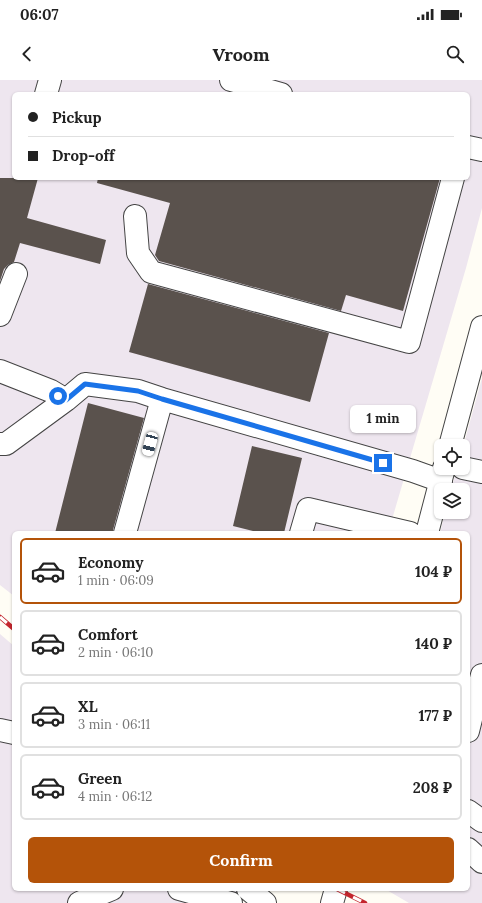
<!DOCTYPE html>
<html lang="en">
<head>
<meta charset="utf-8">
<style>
	body { margin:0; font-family:Lora,serif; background:#f2f2f2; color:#222; height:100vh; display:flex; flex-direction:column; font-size:15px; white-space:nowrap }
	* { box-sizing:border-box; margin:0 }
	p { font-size:13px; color:#767676 }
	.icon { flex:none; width:22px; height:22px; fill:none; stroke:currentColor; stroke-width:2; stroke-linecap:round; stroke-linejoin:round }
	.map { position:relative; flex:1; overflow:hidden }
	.side { position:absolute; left:12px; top:451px; width:458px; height:360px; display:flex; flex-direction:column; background:#fff; border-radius:6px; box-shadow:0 1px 3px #0004 }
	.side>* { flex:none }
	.top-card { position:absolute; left:12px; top:12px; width:458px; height:88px; border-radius:6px; box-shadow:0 1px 3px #0004; display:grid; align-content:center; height:88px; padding:0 16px; background:#fff }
	.fabs { position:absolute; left:434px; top:359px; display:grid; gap:8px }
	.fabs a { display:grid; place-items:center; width:36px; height:36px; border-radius:6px; background:#fff; box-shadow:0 1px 3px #0004; font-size:20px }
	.end { position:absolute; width:18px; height:18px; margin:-9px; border:5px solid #1a73e8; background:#fff; box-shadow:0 0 0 2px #fff }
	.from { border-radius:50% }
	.bubble { position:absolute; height:28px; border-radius:6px; background:#fff; box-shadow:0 1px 3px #0004; font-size:13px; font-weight:800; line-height:28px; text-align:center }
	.car { position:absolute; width:12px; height:24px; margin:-12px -6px; border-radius:5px; box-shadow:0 0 3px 1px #0007; background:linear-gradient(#fff 24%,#345 0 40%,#fff 0 76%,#345 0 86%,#fff 0) }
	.top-card b { display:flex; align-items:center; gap:14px; height:38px; font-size:15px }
	.top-card b+b { border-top:1px solid #e0e0e0 }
	.top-card i { width:10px; height:10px; background:#222 }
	ul { padding:7px 0 0; list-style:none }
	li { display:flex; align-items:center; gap:12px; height:66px; margin:0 8px 6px; padding:0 8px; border:2px solid #e0e0e0; border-radius:6px }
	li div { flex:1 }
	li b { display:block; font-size:15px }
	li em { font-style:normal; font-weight:800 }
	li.current { border-color:#b45309 }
	li>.icon { width:36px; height:36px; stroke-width:1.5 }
	.cta { display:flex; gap:8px; margin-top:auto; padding:8px 16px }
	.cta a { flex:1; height:46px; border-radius:6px; background:#b45309; color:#fff; font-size:16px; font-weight:800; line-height:46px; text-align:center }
	.status { display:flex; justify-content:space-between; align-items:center; height:28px; padding:0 20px; background:#fff; direction:ltr }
	.status svg { height:11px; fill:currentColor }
	header { display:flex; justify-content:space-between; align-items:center; height:52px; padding:0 16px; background:#fff; font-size:18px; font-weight:800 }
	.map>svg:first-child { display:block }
	.industrial { fill:#eee6ef; fill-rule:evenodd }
	.building { fill:#5a524d }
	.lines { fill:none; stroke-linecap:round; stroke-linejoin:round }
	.minor-casing { stroke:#444; stroke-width:24 }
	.minor { stroke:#fff; stroke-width:22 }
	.rail-casing { stroke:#c4262e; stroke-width:4.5 }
	.rail { stroke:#fff; stroke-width:3; stroke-dasharray:9; stroke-linecap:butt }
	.route { stroke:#1a73e8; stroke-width:5 }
</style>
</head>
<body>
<div class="status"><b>06:07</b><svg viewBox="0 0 49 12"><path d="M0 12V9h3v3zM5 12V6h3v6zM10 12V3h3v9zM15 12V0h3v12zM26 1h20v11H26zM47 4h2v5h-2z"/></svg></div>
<header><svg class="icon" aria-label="back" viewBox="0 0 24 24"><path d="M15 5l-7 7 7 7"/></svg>Vroom<svg class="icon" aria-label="search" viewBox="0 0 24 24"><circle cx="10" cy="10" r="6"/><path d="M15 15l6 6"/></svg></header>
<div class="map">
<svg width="482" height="823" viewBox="0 0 482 823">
	<rect width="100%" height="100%" fill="#fffdf5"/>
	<path class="industrial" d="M0,0H482V128L466,188L388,453H14V516L0,505ZM14,14H468V98H14Z
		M482,298V823H409L385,809H468V453H440L445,432H463V410H451L457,388H463V367Z
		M0,554L14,566V809H241L237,823H0Z"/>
	<path class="building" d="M0,98H38L27,138L106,160L100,184L20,163L14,182L8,185L4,189L0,201Z
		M98,98H440L403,231L346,215L341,231L159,181L155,175L170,123L97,103Z
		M148,204L329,253L310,322L129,272Z
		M88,323L144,338L113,450V453H55Z
		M252,366L302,378L284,453H261L233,446Z"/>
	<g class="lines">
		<defs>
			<path id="minor" d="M231,0L281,14
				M46,14L50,0
				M468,67L482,70
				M135,136L138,173L151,192L409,262L453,98
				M0,235L16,194
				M0,291L51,311L66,320L6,364H0
				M66,320L85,304L138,311L162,319L413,391L441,401
				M450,366L482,247
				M463,388L482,392
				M125,453L162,319
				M301,453L308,429L410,453
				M427,453L444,388
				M0,650L14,653
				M468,651L482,595
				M468,731L482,741
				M468,769L482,782
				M179,809L231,823
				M248,809L265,823
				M79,823L112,809
				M332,823L336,809"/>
		</defs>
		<use href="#minor" class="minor-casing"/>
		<use href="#minor" class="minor"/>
		<defs>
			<path id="rail" d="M0,537L14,549
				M337,809L365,823"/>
		</defs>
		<use href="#rail" class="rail-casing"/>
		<use href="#rail" class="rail"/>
	</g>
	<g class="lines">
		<path class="route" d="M58,316L66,320L85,304L138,311L162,319L383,383"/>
	</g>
</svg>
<div class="fabs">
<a><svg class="icon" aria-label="locate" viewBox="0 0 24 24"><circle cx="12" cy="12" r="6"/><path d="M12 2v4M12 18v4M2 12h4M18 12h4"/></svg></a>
<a><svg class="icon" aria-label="layers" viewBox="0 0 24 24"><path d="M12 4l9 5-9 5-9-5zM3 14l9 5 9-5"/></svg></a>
</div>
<i class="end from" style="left:58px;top:316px"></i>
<i class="end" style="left:383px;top:383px"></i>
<div class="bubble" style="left:350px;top:325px;width:66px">1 min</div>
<i class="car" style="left:150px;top:364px;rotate:195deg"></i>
<div class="top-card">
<b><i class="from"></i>Pickup</b>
<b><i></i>Drop-off</b>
</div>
<section class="side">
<ul>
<li class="current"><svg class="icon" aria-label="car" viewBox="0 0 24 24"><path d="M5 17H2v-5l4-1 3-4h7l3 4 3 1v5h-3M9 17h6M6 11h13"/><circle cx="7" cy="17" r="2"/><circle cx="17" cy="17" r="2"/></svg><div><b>Economy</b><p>1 min · 06:09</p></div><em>104 ₽</em></li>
<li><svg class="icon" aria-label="car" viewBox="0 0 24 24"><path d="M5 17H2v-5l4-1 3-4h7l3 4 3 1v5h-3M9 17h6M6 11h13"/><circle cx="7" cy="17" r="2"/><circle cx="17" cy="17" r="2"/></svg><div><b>Comfort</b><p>2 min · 06:10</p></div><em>140 ₽</em></li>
<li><svg class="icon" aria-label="car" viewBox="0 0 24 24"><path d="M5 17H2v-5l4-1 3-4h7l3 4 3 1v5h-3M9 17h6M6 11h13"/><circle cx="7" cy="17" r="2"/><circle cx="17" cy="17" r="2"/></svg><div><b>XL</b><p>3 min · 06:11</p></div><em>177 ₽</em></li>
<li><svg class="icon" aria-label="car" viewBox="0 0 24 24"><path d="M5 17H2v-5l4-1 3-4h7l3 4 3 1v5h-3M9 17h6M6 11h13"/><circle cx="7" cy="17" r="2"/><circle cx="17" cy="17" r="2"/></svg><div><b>Green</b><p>4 min · 06:12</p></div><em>208 ₽</em></li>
</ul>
<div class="cta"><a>Confirm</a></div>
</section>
</div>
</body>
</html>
